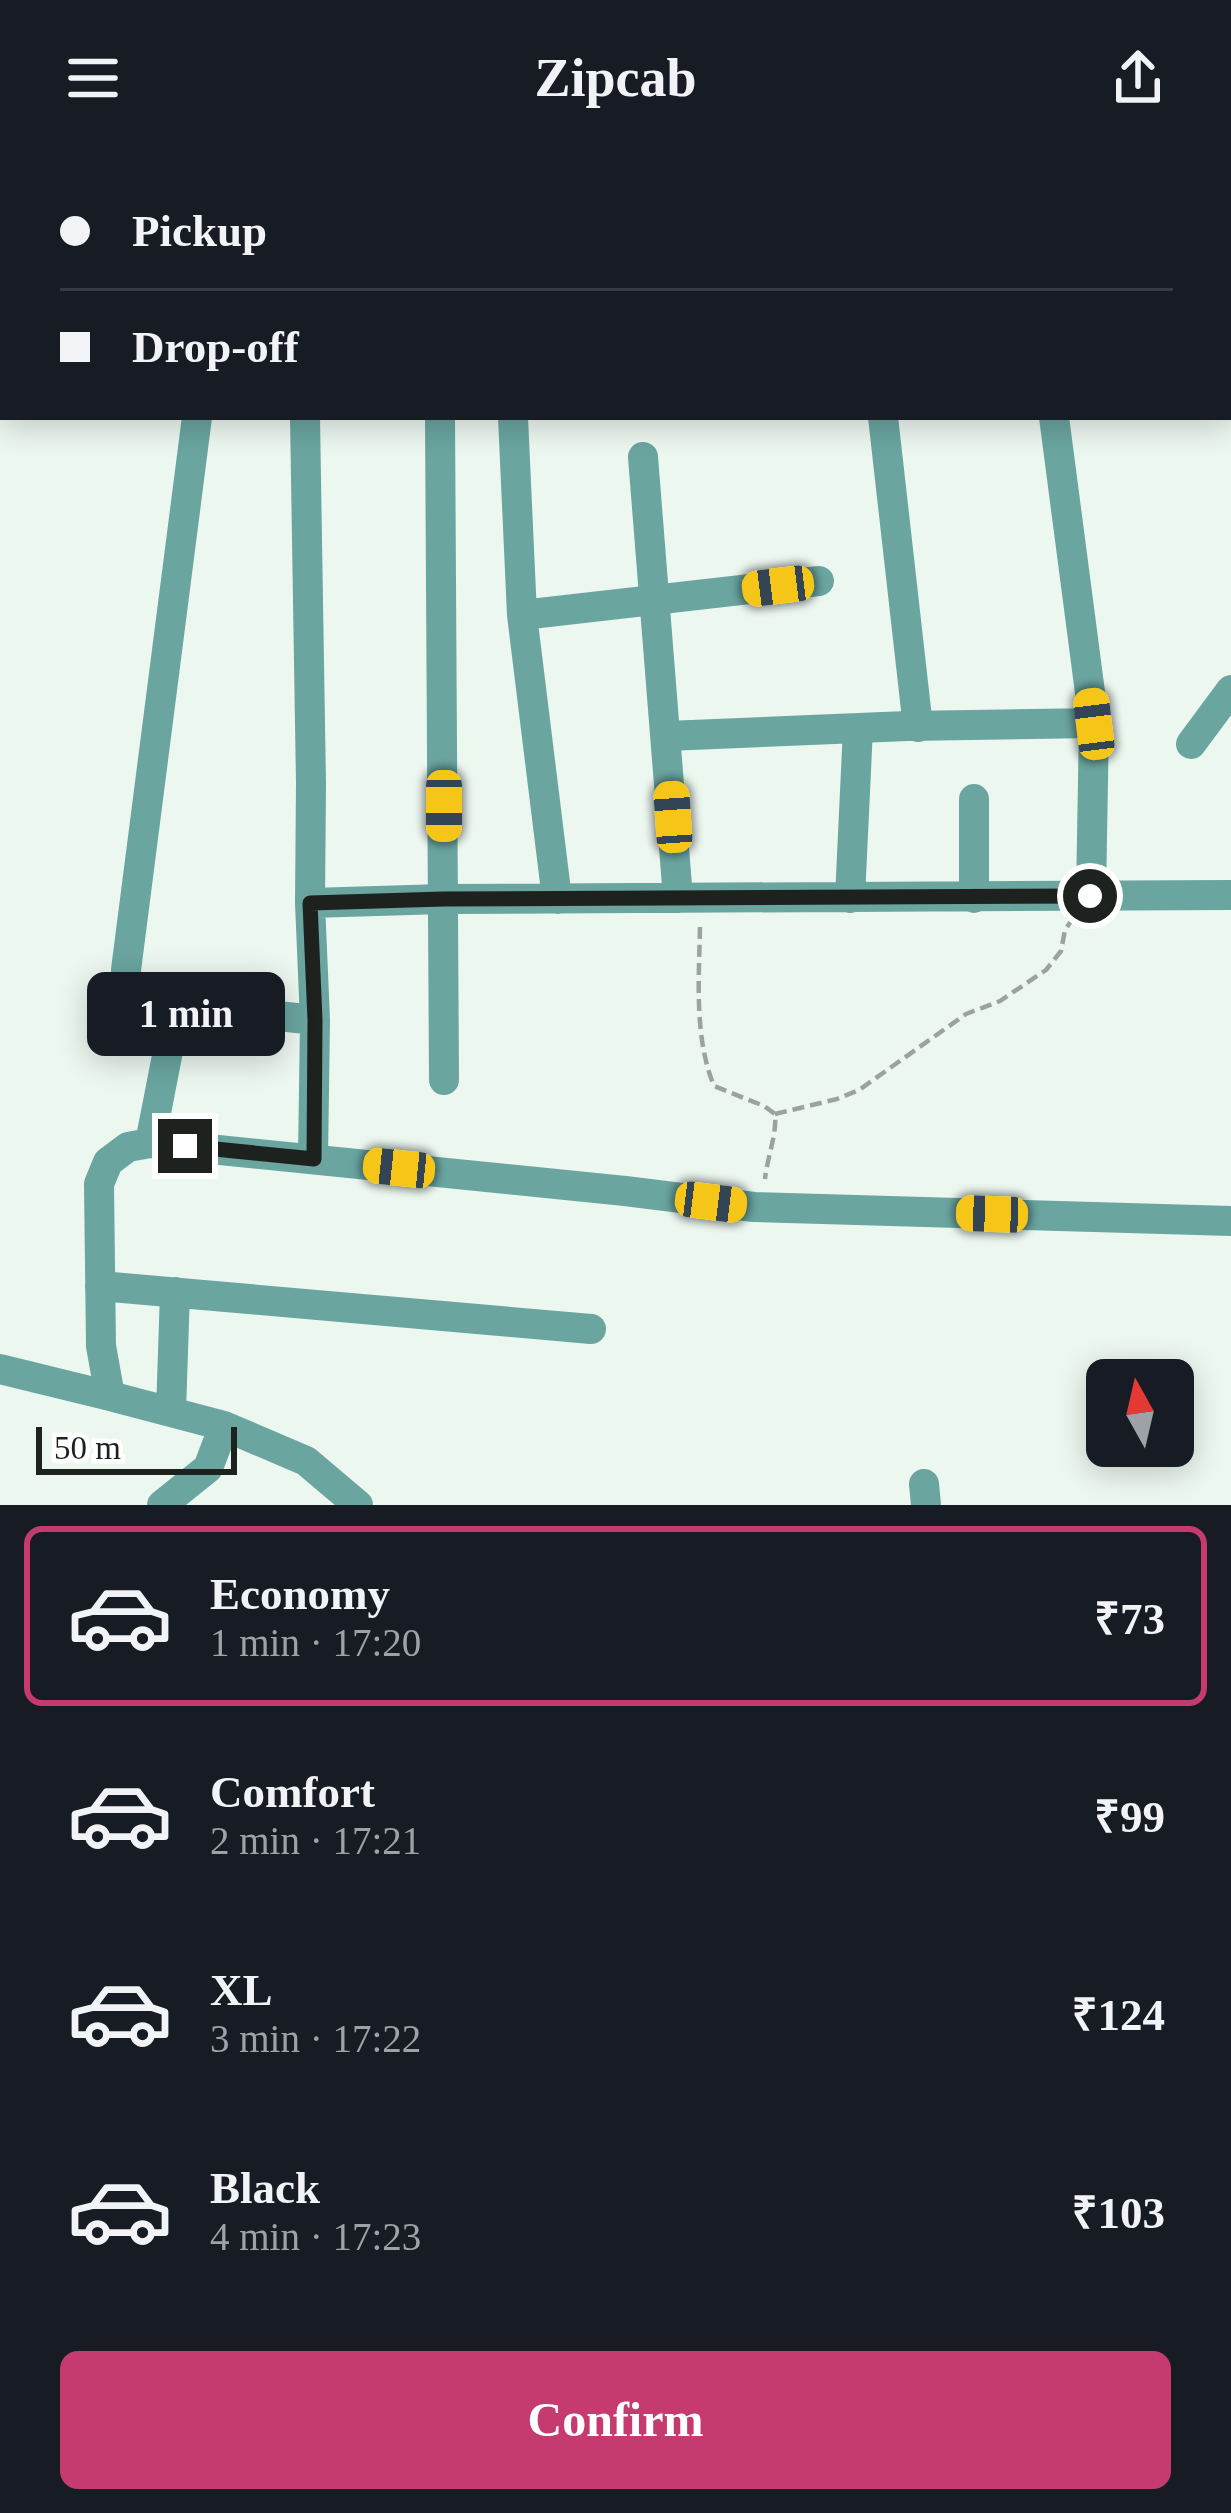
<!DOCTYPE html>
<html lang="en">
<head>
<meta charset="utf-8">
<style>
	body { margin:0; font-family:Georgia,serif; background:#20242c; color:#f1f3f6; height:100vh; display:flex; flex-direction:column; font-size:45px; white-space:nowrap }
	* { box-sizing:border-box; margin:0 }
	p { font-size:39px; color:#9ea1a6 }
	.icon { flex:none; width:66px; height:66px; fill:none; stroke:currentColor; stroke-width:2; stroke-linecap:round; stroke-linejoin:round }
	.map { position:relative; height:1349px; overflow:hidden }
	.side { display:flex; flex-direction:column; background:#171b24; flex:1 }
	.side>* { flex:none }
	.hud { position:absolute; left:0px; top:0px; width:1233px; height:264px; box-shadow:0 6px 30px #0003; display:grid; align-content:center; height:264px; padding:0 60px; background:#171b24 }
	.needle { width:78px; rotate:352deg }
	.tools { position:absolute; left:1086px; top:1203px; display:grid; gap:24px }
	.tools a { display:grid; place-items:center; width:108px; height:108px; border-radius:18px; background:#171b24; box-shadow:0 6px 30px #0003; font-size:60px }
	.scale { position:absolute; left:36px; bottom:30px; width:201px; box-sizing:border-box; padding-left:12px; border:6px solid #1e221f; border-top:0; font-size:33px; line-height:42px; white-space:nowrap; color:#1e221f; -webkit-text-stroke:9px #fff; paint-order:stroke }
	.end { position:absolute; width:54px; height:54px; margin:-27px; border:15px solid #1e221f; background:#fff; box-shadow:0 0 0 6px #fff }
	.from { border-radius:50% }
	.bubble { position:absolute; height:84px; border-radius:18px; background:#171b24; box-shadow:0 6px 30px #0003; font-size:39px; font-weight:700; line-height:84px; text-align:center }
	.car { position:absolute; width:36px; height:72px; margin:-36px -18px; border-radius:15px; box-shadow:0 0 9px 3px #0007; background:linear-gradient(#f5c518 24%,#345 0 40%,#f5c518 0 76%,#345 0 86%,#f5c518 0) }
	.hud b { display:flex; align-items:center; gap:42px; height:114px; font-size:45px }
	.hud b+b { border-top:3px solid #363941 }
	.hud i { width:30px; height:30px; background:#f1f3f6 }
	ul { padding:21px 0 0; list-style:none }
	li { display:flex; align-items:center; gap:36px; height:180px; margin:0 24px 18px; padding:0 36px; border:6px solid transparent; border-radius:18px }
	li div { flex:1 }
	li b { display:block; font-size:45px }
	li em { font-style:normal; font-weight:700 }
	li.current { border-color:#c53a6f }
	li>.icon { width:108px; height:108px; stroke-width:1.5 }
	.action { display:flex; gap:24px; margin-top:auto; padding:24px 60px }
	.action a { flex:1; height:138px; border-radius:18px; background:#c53a6f; color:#fff; font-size:48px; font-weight:700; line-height:138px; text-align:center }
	header { display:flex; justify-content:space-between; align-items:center; height:156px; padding:0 60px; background:#171b24; font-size:54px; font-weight:700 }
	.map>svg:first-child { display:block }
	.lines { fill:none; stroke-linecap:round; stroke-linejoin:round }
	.path { stroke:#9ba39d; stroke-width:4.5; stroke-dasharray:12 6; stroke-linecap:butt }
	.service { stroke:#6aa5a0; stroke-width:15 }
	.minor { stroke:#6aa5a0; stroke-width:30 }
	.tertiary { stroke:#6aa5a0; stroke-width:30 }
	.route { stroke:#1e221f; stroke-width:15 }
</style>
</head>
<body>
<header><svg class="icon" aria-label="menu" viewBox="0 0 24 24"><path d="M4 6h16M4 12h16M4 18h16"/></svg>Zipcab<svg class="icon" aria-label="share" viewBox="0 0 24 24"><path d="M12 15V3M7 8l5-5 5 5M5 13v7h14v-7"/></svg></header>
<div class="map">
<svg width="1231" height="1349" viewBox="0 0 1231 1349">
	<rect width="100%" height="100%" fill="#ecf7f0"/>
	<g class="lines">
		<path class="path" d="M700,771C699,823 694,881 714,930L764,950L775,958C777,979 767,1002 765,1023
			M775,958L837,943L859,934L966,858L1000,845L1046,814L1061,795L1065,774L1071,765"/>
		<path class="service" d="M249,0V3"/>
		<path class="minor" d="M286,0V3
			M434,0V3
			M930,0V3
			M1020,0V3
			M1192,0L1193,3
			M558,3V0
			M680,3V0
			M787,3V0
			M305,261L311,628L310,747L315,864L313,1003
			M440,261L444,924
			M513,261L522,459L557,743
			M883,261L918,571
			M1054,261L1094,567
			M643,301L678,742
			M522,459L819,425
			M667,580L907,570L1094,567L1091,740
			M1191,588L1231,534
			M850,742L858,572
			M974,742V643
			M310,747L444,743L1231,739
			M129,844L315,864
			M150,987L168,895C142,870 127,851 126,814L197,261
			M100,1130L591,1173
			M0,1213L110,1240
			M171,1256L175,1136
			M924,1328L926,1349
			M162,1349L208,1312L224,1270
			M358,1349L306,1305L224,1270L110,1240L101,1190L99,1028L108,1006L128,991L150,987L625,1035L754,1051L1231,1065"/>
		<path class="tertiary" d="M190,0L207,3
			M1230,127H1231"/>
	</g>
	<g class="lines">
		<path class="route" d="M185,990L314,1003L315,864L310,747L444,743L1090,740"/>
	</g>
</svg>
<div class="tools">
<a><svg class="needle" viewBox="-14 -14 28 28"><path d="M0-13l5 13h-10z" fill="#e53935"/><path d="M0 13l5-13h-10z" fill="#9ea1a6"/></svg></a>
</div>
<div class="scale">50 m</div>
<i class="end from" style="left:1090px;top:740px"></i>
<i class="end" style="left:185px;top:990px"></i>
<div class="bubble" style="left:87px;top:816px;width:198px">1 min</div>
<i class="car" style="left:778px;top:430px;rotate:263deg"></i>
<i class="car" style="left:1094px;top:568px;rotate:353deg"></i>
<i class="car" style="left:444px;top:650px;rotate:180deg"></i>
<i class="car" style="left:673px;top:661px;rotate:356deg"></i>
<i class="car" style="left:399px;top:1012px;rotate:276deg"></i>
<i class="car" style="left:711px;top:1046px;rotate:97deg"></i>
<i class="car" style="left:992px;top:1058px;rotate:272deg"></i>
<div class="hud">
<b><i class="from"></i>Pickup</b>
<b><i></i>Drop-off</b>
</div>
</div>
<section class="side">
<ul>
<li class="current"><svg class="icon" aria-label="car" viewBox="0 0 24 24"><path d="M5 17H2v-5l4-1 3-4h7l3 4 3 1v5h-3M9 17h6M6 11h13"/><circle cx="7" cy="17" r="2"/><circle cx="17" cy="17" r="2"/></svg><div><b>Economy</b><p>1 min · 17:20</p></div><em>₹73</em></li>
<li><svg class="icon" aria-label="car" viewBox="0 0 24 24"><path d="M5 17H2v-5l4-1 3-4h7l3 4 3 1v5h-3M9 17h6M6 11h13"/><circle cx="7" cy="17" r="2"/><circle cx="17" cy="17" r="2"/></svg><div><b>Comfort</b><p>2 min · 17:21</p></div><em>₹99</em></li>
<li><svg class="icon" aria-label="car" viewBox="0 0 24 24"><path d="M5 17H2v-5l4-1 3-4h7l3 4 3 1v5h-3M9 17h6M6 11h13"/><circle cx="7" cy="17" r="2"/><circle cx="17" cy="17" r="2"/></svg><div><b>XL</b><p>3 min · 17:22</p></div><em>₹124</em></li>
<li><svg class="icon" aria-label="car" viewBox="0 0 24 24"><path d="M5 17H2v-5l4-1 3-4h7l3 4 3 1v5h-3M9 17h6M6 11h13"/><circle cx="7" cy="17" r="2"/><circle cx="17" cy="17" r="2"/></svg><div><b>Black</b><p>4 min · 17:23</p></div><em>₹103</em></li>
</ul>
<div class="action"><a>Confirm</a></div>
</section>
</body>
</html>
